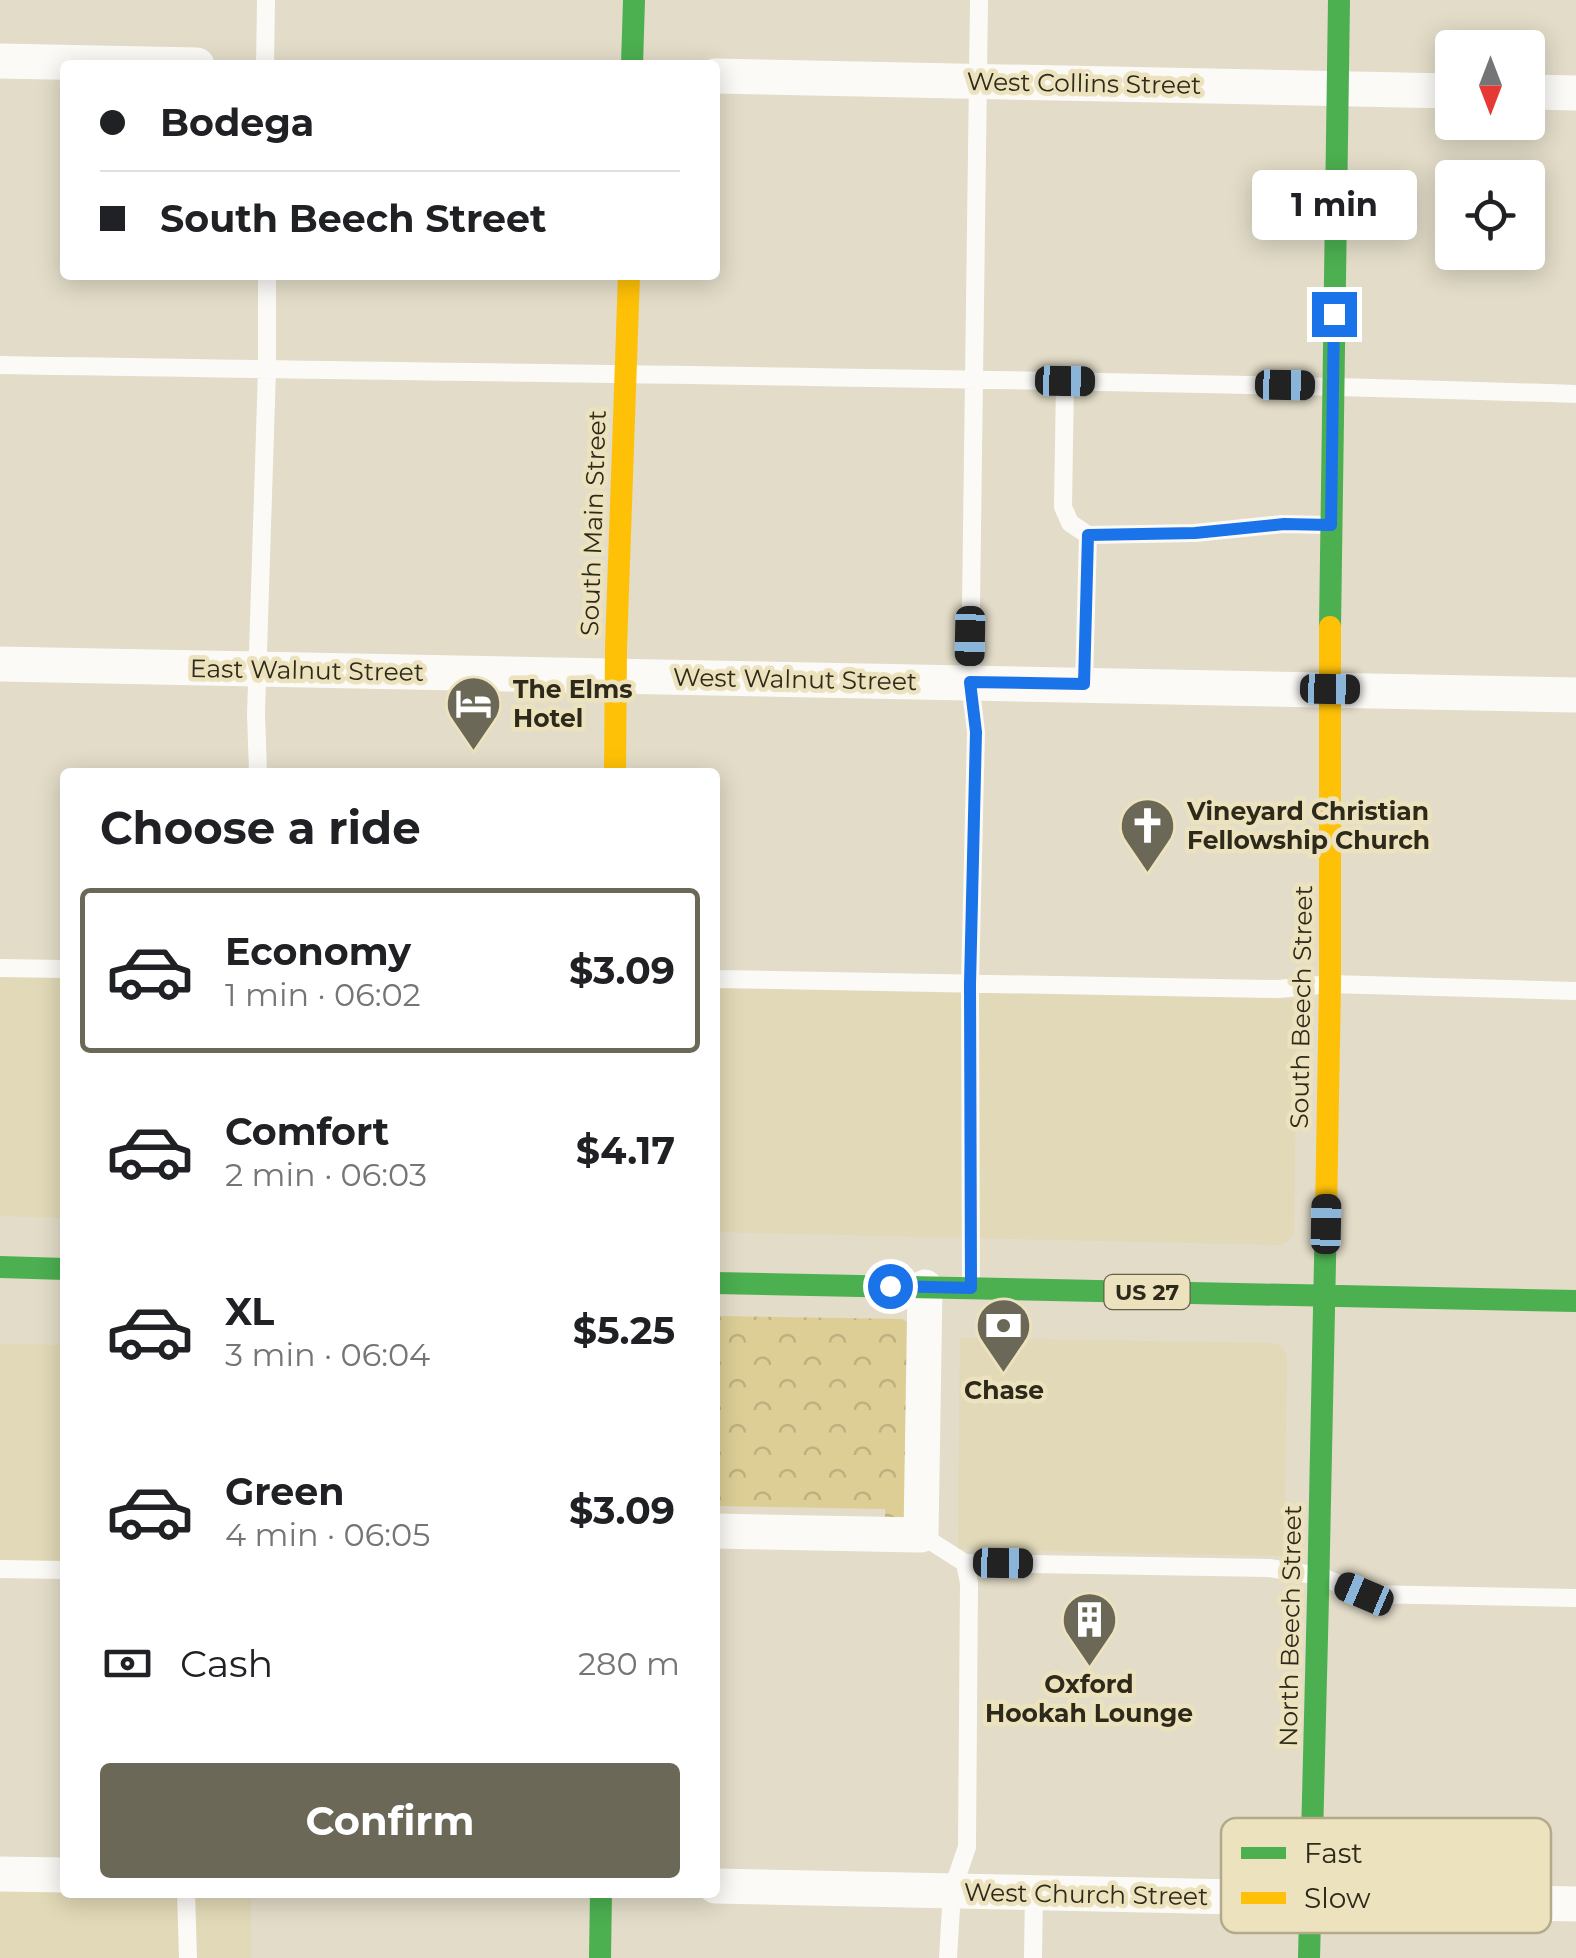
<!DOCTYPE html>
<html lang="en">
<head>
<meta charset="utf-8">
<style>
	body { margin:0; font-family:Montserrat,sans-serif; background:#f6f6f6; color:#202124; height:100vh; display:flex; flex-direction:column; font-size:38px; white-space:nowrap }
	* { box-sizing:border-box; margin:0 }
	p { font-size:32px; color:#757577 }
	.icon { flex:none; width:55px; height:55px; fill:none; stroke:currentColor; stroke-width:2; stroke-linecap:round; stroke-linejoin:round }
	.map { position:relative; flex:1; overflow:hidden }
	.side { position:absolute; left:60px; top:768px; width:660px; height:1130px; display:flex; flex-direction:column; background:#fff; border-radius:10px; box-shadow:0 5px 25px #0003 }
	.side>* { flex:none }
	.banner { position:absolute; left:60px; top:60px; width:660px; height:220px; border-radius:10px; box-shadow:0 5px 25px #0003; display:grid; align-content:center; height:220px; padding:0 40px; background:#fff }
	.needle { width:65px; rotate:180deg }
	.buttons { position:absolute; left:1435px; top:30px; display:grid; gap:20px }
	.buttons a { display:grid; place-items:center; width:110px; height:110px; border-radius:10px; background:#fff; box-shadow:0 5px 25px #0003; font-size:50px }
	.end { position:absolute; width:45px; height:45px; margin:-22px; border:12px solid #1a73e8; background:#fff; box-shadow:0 0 0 5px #fff }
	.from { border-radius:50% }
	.bubble { position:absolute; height:70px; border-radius:10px; background:#fff; box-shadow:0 5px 25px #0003; font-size:32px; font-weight:700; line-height:70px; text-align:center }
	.car { position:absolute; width:30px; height:60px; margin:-30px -15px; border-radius:12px; box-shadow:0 0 8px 2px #0007; background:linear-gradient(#222 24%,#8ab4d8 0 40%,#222 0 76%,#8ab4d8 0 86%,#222 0) }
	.banner b { display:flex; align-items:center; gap:35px; height:95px; font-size:38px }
	.banner b+b { border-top:2px solid #e0e0e0 }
	.banner i { width:25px; height:25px; background:#202124 }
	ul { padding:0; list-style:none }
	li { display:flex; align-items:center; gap:30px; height:165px; margin:0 20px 15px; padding:0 20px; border:5px solid transparent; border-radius:10px }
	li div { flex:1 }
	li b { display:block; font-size:38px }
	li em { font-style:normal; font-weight:700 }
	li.selected { border-color:#6c6858 }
	li>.icon { width:90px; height:90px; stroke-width:1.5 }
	h2 { padding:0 40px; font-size:45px; line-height:120px }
	.pay { display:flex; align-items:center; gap:25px; height:110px; padding:0 40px; font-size:38px }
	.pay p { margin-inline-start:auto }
	.primary-button { display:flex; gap:20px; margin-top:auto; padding:20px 40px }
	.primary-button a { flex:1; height:115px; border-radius:10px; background:#6c6858; color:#fff; font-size:40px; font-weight:700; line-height:115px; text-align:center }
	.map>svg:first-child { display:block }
	.built { fill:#e1d9b7 }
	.forest { fill:url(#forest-crowns) }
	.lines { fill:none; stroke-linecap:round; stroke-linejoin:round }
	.lane { stroke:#fbfaf7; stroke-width:18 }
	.street { stroke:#fbfaf7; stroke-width:35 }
	.fast { stroke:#4caf50; stroke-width:22 }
	.slow { stroke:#ffc107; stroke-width:22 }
	.route { stroke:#1a73e8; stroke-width:12 }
	.labels { text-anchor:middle; stroke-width:9; stroke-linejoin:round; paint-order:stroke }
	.shield { fill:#ece2bd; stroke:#66604c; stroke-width:2.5 }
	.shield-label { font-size:22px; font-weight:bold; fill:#2d291b }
	.street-label { font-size:25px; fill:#2d291b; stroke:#ece2bd }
	.poi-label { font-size:25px; font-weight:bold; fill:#2d291b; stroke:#ece2bd; text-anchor:start }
	.key { fill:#ece2bd; stroke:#b3aa8c; stroke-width:2.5 }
	.key-label { font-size:28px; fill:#2d291b }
</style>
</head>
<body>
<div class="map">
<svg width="1576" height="1958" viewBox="0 0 1576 1958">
	<defs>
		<pattern id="forest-crowns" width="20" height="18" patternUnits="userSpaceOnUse" patternTransform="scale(2.5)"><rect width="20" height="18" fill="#dcce95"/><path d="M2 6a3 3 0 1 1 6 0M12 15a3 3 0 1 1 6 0" fill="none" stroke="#bdb180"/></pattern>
	</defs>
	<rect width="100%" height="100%" fill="#e2dcc8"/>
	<path class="built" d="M0,974L65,975V1218L0,1216Z
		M715,988L1297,999L1294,1232L1289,1240L1280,1245L715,1232Z
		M960,1338L1275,1343L1285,1350L1287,1358L1284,1556L958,1549Z
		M0,1344L65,1345V1562L0,1561Z
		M0,1874L65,1875V1892L251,1893V1958H0Z"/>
	<path class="forest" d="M715,1316L902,1319L908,1323L904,1520L885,1523V1509L715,1506Z"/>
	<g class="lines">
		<path class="lane" d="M265,65L266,0
			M0,365C525,374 1051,377 1576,394
			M1065,381L1063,507L1070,523L1088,535
			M1084,684L1088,535L1195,533L1283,524L1328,525
			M258,772L256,714L267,370V275
			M0,968L65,969
			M715,979L1278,989L1330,984L1576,991
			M971,1284L970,984L976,732L970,682L979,0
			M921,1535L965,1563L1269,1568L1320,1576L1363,1594L1576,1598
			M0,1569L65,1570
			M186,1892L188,1958
			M948,1958L952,1891L967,1847L969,1583L965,1563
			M1033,1958L1034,1892"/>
		<path class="street" d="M0,61L197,65
			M715,76L1452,91
			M1528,92L1576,93
			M0,664L1576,695
			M715,1531L921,1535L925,1287
			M0,1874L65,1875
			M715,1886L1576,1904"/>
		<path class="fast" d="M632,65L634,0
			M1330,627L1339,0
			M0,1267L65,1269
			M715,1283L1576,1301
			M600,1958L601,1892
			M1309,1958C1316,1710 1321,1461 1326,1213"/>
		<path class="slow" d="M615,772L616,648L629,275
			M1326,1213L1330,984V627"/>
	</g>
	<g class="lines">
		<path class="route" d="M890,1286L971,1288L970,984L976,732L970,682L1084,684L1088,535L1195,533L1284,524L1331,525L1334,314"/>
	</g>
	<defs>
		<symbol id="hotel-pin" viewBox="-11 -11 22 30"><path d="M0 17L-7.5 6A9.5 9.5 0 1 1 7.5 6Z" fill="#6c6858" stroke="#ece2bd"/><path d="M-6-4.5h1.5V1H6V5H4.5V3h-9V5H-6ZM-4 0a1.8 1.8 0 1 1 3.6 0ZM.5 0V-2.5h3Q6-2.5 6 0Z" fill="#fff"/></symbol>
		<symbol id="church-pin" viewBox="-11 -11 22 30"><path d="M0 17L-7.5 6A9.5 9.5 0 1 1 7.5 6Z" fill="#6c6858" stroke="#ece2bd"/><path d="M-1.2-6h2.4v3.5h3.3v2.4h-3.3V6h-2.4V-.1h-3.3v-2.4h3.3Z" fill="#fff"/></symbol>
		<symbol id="bank-pin" viewBox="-11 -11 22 30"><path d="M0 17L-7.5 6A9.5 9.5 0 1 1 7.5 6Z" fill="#6c6858" stroke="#ece2bd"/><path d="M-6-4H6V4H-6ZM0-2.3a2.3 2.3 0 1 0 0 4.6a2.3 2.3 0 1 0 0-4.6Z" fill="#fff"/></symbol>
		<symbol id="building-pin" viewBox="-11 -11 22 30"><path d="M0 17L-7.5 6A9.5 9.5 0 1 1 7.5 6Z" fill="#6c6858" stroke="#ece2bd"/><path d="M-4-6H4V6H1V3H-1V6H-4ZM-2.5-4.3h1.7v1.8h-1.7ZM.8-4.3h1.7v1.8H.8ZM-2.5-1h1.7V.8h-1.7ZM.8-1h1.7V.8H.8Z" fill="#fff"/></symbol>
	</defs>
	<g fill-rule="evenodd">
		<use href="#hotel-pin" x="442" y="672" width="63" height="86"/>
		<use href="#church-pin" x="1116" y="794" width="63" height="86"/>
		<use href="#bank-pin" x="972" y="1294" width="63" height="86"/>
		<use href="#building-pin" x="1058" y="1588" width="63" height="86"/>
	</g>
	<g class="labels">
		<rect class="shield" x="1104.5" y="1275" width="85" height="34" rx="8"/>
		<g class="shield-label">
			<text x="1147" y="1300">US 27</text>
		</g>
		<g class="street-label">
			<text transform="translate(1084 83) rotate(1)" y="9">West Collins Street</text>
			<text transform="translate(593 523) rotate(-88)" y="9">South Main Street</text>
			<text transform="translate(307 670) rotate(1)" y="9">East Walnut Street</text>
			<text transform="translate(795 679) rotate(1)" y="9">West Walnut Street</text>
			<text transform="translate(1301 1007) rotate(-89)" y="9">South Beech Street</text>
			<text transform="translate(1290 1626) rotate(-89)" y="9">North Beech Street</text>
			<text transform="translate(1086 1894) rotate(1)" y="9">West Church Street</text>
		</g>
		<g class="poi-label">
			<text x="513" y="698">The Elms<tspan x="513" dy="29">Hotel</tspan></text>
			<text x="1187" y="820">Vineyard Christian<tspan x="1187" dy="29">Fellowship Church</tspan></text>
			<text x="1004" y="1399" text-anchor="middle">Chase</text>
			<text x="1089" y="1693" text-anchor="middle">Oxford<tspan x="1089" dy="29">Hookah Lounge</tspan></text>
		</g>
	</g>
	<rect x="1221" y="1818" width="330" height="115" rx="15" class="key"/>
	<rect x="1241" y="1847" width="45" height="12" fill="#4caf50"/>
	<rect x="1241" y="1892" width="45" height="12" fill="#ffc107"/>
	<g class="key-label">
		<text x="1304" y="1863">Fast</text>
		<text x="1304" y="1908">Slow</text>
	</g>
</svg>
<div class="buttons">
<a><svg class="needle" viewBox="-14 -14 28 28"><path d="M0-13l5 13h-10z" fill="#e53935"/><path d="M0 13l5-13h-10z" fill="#757577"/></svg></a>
<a><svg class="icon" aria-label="locate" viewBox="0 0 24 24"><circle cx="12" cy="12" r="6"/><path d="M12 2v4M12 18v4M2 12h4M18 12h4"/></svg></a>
</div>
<i class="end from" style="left:890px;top:1286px"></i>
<i class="end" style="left:1334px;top:314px"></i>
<div class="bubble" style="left:1252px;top:170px;width:165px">1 min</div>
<i class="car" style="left:1065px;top:381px;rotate:91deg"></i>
<i class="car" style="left:1285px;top:385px;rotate:91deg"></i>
<i class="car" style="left:970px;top:636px;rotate:181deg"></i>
<i class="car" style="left:1330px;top:689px;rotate:91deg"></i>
<i class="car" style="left:1326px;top:1224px;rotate:1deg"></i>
<i class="car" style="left:1003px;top:1563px;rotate:91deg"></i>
<i class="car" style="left:1364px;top:1594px;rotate:293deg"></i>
<div class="banner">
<b><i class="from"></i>Bodega</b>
<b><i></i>South Beech Street</b>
</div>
<section class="side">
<h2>Choose a ride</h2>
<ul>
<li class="selected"><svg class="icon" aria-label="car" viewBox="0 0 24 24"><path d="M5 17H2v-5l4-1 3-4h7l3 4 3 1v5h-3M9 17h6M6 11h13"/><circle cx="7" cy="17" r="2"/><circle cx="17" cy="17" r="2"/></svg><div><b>Economy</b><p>1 min · 06:02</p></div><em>$3.09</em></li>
<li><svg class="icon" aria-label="car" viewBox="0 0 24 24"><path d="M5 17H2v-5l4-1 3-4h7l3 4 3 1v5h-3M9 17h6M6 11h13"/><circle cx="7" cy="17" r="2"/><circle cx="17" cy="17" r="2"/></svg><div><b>Comfort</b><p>2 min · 06:03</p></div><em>$4.17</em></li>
<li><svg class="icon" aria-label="car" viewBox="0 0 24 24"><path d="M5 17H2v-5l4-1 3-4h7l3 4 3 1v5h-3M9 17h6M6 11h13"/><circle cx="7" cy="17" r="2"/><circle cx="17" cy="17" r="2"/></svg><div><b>XL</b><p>3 min · 06:04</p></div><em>$5.25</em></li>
<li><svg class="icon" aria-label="car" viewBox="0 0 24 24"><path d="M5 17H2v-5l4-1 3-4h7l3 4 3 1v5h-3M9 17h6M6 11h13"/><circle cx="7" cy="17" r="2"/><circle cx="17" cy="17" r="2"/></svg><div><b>Green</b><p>4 min · 06:05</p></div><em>$3.09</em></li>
</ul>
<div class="pay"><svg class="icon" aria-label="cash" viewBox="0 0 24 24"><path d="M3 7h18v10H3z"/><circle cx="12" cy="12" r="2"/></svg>Cash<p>280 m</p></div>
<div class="primary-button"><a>Confirm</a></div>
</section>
</div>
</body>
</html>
